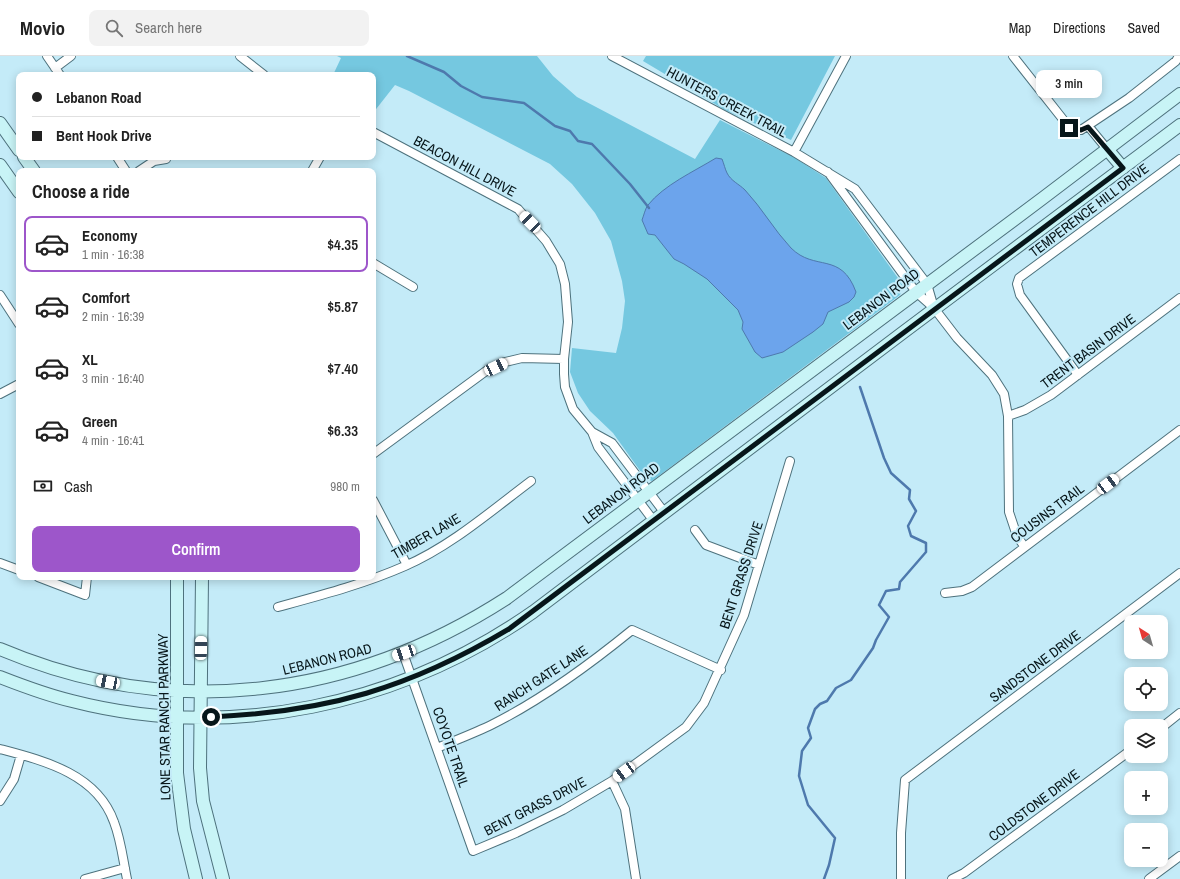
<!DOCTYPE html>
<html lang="en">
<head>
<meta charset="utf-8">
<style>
	body { margin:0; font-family:"Archivo Narrow",sans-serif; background:#f2f2f2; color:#222; height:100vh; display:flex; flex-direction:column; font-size:15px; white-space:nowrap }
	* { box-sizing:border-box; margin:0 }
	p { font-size:13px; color:#767676 }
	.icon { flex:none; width:22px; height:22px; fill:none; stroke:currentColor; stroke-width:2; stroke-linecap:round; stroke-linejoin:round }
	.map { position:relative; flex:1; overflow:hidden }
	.panel { position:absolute; left:16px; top:112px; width:360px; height:412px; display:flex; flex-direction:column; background:#fff; border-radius:8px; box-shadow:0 2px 10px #0003 }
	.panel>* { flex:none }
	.guide { position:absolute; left:16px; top:16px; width:360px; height:88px; border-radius:8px; box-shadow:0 2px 10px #0003; display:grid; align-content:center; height:88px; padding:0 16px; background:#fff }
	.needle { width:26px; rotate:323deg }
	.buttons { position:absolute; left:1124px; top:559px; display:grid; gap:8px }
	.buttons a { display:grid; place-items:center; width:44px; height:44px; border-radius:8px; background:#fff; box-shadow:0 2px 10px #0003; font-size:20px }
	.end { position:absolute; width:18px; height:18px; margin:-9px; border:5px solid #07161a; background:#fff; box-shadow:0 0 0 2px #fff }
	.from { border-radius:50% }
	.bubble { position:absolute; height:28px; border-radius:8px; background:#fff; box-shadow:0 2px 10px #0003; font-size:13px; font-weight:600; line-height:28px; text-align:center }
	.car { position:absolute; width:12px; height:24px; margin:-12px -6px; border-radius:5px; box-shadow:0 0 3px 1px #0007; background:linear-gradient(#fff 24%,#345 0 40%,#fff 0 76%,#345 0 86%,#fff 0) }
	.guide b { display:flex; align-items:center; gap:14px; height:38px; font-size:15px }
	.guide b+b { border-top:1px solid #e0e0e0 }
	.guide i { width:10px; height:10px; background:#222 }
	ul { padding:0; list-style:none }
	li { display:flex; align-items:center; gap:12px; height:56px; margin:0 8px 6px; padding:0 8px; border:2px solid transparent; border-radius:8px }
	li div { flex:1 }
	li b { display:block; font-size:15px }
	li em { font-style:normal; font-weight:600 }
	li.current { border-color:#9d56ca }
	li>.icon { width:36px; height:36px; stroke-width:1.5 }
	h2 { padding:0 16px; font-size:18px; line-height:48px }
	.pay { display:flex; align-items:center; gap:10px; height:44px; padding:0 16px; font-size:15px }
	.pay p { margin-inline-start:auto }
	.primary-button { display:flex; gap:8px; margin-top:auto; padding:8px 16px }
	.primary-button a { flex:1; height:46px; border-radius:8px; background:#9d56ca; color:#fff; font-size:16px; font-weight:600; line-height:46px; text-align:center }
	header { display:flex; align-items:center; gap:24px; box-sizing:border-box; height:56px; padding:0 20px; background:#fff; border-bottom:1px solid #e0e0e0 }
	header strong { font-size:19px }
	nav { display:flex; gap:22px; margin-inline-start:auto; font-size:14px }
	.search { width:280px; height:36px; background:#f2f2f2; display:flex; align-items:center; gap:10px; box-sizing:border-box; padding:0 14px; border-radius:8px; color:#767676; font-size:15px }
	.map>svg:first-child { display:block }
	.green { fill:#75c8e0 }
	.water { fill:#6ca4ec; stroke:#4e79ad }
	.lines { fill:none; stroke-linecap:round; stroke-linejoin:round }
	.stream { stroke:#4e79ad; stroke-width:2.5 }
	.street-casing { stroke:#4e727d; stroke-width:10 }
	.secondary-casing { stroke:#4e727d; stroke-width:14 }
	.street { stroke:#fff; stroke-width:8 }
	.secondary { stroke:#c8f4f6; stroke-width:12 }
	.route { stroke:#07161a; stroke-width:5 }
	.labels { text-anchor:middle; stroke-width:4; stroke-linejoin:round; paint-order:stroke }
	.street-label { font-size:14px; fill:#07161a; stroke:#c4ebf8 }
</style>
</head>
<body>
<header>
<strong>Movio</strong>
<div class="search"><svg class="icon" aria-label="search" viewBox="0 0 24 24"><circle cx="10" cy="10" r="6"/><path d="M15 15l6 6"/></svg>Search here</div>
<nav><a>Map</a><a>Directions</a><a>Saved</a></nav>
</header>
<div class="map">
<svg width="1180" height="823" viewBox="0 0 1180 823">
	<rect width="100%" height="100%" fill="#c4ebf8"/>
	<path class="green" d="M337,0H537L553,20L577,41L695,103L720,64L795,102L826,122L903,229L900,239L652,425L646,423L613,377L590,355L578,337L570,316L572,292L616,297L622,272L625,245L622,225L611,185L595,157L572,128L550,108L409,35L395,29L373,57V19H333L341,2Z
		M646,0H835L791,84L725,54L643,5Z"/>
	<path class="water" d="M716,102L722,103C724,108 725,113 727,117C731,125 739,128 745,134C762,152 774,174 791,192C815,216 841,195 856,236L854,241L849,246L828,256L823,268L813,276L783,296L762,302L755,296L742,273L743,266L738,254L707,223L684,208L674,203L655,179L648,178L642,164C644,159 645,153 648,149C664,129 693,116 716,102Z"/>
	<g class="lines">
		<path class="stream" d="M407,0L444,16L461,30L482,41L524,47L555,70L570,75L578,85L592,88L630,128L649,152
			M824,823L829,809L835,782L808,749L799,720L802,695L811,682L808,672L815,653L820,648L827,645L836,632L851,624L873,592L876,584L889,561L879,549L886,535L899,533L900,526L926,496V487L911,480L908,470L916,455L909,443L910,434L891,417L884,402L860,331"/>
		<defs>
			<path id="street" d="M47,0L60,19
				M240,0L264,19
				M612,0L794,96L855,133L927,228L934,252
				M1013,0L1069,71L1081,74L1129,42L1176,5L1179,0
				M55,12L71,0
				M1089,71L1107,93
				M373,76L518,153L546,185L560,208L565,228L568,266L564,303V318L565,331L573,353L592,376L598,391L653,464
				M794,96L846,0
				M117,101L126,115
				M139,115L154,105L166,103
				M312,115L320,101
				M828,116L916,236L934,252L957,282L992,319L1004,338L1008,360L1009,456L1017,480L1024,490
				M373,207L413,231
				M0,239L19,268
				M1078,319L1020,239L1017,228L1019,222L1180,103
				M0,338L19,328
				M1008,360L1025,354L1051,339L1180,242
				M592,376L612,387L664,456
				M373,398L486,315L505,306L522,302L564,303
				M373,444L407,509
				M695,474L706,489L759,509
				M0,507L19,514
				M38,521L85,539L87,521
				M945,537L962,535L972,531L1180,374
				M278,551C322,539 364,528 405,510C451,490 491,455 531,425
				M403,597L473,795L516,777L563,754L612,725L686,671L704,647L744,559L790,405
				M1161,672L1180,657
				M437,692C456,684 475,677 493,668C543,643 589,609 632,574L721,614
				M0,693C45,705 97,718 114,766C121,784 123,804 127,823
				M612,725L625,753L636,823
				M0,745L14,723L21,699
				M85,823L125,812
				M901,823V777L905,724L1180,517
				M952,823L964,817L1131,694
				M1149,823L1180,800"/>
			<path id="secondary" d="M0,67L19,94
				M1107,93L1123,112
				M24,101L34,115
				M0,109L19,136
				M177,521V717L184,773L196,823
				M202,521L200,712L203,745L223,823
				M0,593C172,666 352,642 507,542L1043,142L1180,38
				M0,621C23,630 47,639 72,645C231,686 400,649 533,556L905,275L1180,69"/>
		</defs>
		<use href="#street" class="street-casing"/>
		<use href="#secondary" class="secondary-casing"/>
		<use href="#street" class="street"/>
		<use href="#secondary" class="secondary"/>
	</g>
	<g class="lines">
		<path class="route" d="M211,661C327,656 410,632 509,573L1123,112L1088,71L1081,74L1069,72"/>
	</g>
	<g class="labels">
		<g class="street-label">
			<text transform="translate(727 46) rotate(28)" y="5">HUNTERS CREEK TRAIL</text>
			<text transform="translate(465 110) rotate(28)" y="5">BEACON HILL DRIVE</text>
			<text transform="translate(1089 154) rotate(-37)" y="5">TEMPERENCE HILL DRIVE</text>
			<text transform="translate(881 243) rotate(-37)" y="5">LEBANON ROAD</text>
			<text transform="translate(1088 295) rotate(-37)" y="5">TRENT BASIN DRIVE</text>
			<text transform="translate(621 437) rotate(-37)" y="5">LEBANON ROAD</text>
			<text transform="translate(1047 457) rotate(-37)" y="5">COUSINS TRAIL</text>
			<text transform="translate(426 480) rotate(-30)" y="5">TIMBER LANE</text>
			<text transform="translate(741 519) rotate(-72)" y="5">BENT GRASS DRIVE</text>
			<text transform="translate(327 603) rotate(-14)" y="5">LEBANON ROAD</text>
			<text transform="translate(1035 610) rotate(-37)" y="5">SANDSTONE DRIVE</text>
			<text transform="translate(541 622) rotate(-33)" y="5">RANCH GATE LANE</text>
			<text transform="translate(164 661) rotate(-91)" y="5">LONE STAR RANCH PARKWAY</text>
			<text transform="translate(451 691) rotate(71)" y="5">COYOTE TRAIL</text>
			<text transform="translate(1034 749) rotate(-37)" y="5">COLDSTONE DRIVE</text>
			<text transform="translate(535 750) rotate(-27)" y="5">BENT GRASS DRIVE</text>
		</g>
	</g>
</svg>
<div class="buttons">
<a><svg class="needle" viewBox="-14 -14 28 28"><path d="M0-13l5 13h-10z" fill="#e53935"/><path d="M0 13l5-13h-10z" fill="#767676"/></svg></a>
<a><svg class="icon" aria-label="locate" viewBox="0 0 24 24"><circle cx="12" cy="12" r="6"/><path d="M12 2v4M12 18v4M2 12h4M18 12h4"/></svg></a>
<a><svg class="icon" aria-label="layers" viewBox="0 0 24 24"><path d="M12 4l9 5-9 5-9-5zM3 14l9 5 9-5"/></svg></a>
<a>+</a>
<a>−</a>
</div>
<i class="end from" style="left:211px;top:661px"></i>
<i class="end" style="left:1069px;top:72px"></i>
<div class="bubble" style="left:1036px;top:14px;width:66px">3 min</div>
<i class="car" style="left:530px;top:166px;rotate:315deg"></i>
<i class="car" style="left:496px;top:311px;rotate:65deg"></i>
<i class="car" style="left:1108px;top:428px;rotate:53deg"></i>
<i class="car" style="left:201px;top:592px;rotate:1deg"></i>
<i class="car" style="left:404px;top:597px;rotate:251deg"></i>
<i class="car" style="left:108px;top:626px;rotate:281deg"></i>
<i class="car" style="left:624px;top:716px;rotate:234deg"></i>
<div class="guide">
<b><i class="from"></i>Lebanon Road</b>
<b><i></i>Bent Hook Drive</b>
</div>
<section class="panel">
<h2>Choose a ride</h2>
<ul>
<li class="current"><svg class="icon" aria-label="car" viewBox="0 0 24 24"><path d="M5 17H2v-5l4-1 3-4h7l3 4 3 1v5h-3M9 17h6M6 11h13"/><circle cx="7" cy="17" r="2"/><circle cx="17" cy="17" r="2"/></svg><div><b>Economy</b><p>1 min · 16:38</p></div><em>$4.35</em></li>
<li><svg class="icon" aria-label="car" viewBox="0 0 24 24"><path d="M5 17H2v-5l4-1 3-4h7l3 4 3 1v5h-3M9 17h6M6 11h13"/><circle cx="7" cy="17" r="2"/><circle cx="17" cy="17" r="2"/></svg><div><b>Comfort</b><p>2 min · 16:39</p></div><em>$5.87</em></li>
<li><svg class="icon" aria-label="car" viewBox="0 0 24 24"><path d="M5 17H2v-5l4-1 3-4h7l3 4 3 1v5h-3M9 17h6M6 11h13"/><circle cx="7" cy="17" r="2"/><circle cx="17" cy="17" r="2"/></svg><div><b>XL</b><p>3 min · 16:40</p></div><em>$7.40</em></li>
<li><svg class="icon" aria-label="car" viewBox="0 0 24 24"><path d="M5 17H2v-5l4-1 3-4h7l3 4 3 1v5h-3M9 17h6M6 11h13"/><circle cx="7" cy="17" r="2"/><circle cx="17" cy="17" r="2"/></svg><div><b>Green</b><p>4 min · 16:41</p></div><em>$6.33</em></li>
</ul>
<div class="pay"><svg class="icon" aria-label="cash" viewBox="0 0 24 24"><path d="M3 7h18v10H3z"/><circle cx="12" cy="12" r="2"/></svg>Cash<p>980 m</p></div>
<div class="primary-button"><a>Confirm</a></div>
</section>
</div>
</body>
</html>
